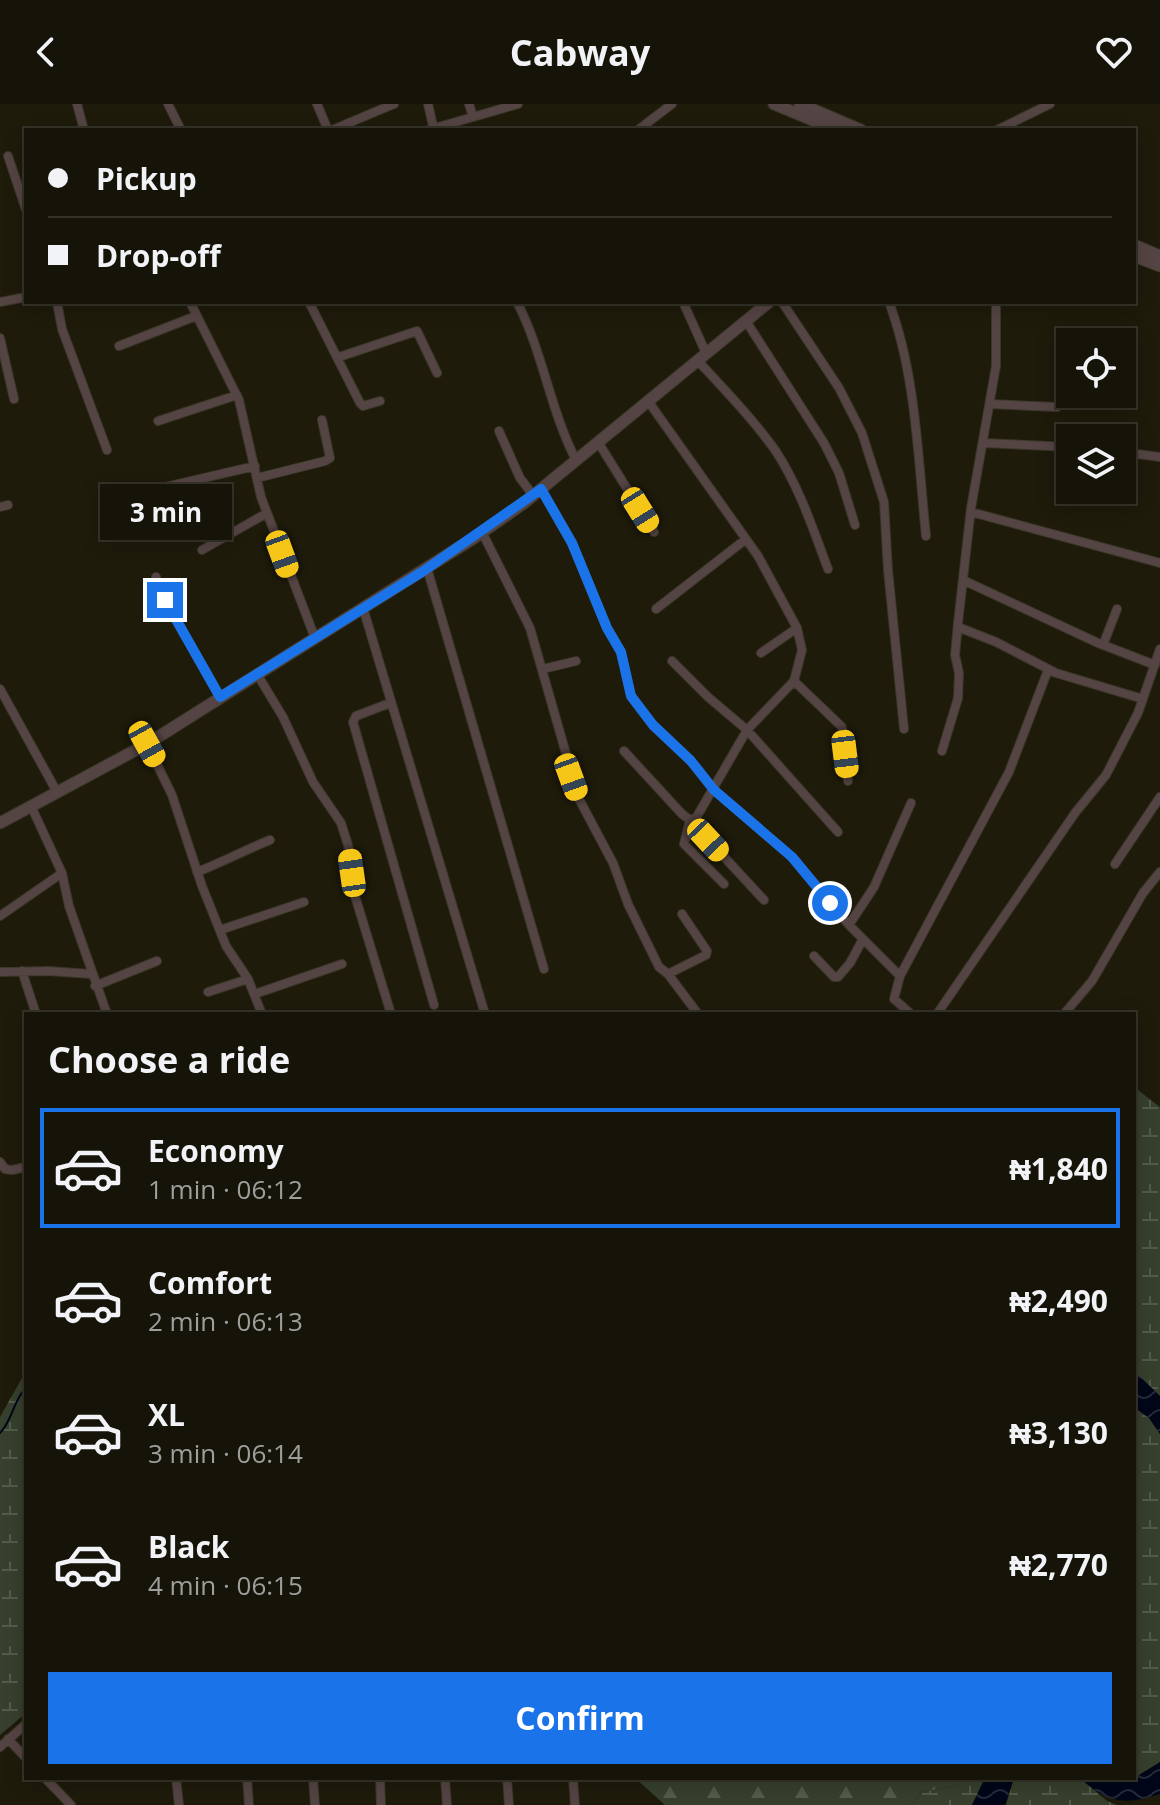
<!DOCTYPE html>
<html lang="en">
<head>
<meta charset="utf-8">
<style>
	body { margin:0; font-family:"Open Sans",sans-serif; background:#232116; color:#f1f3f6; height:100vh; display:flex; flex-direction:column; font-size:30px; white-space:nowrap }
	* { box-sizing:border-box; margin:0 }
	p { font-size:26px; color:#9e9e9c }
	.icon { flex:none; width:44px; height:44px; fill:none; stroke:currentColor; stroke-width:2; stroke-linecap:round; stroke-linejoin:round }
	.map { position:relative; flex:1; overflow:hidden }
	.panel { position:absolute; left:24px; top:908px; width:1112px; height:768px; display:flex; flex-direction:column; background:#161408; border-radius:0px; box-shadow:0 4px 20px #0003,0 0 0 2px #353329 }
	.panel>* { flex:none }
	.top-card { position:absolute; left:24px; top:24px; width:1112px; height:176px; border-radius:0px; box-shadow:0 4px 20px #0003,0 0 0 2px #353329; display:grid; align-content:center; height:176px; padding:0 24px; background:#161408 }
	.controls { position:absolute; left:1056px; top:224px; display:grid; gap:16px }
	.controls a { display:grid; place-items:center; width:80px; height:80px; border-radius:0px; background:#161408; box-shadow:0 4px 20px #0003,0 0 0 2px #353329; font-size:40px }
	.end { position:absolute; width:36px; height:36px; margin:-18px; border:10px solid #1a73e8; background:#fff; box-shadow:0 0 0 4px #fff }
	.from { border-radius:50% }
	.bubble { position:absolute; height:56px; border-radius:0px; background:#161408; box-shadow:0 4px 20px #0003,0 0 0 2px #353329; font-size:26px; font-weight:700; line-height:56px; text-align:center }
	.car { position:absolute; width:24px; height:48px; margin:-24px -12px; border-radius:10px; box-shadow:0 0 6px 2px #0007; background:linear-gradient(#f5c518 24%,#345 0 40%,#f5c518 0 76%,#345 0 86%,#f5c518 0) }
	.top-card b { display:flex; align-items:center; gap:28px; height:76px; font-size:30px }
	.top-card b+b { border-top:2px solid #353329 }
	.top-card i { width:20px; height:20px; background:#f1f3f6 }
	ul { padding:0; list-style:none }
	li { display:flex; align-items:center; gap:24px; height:120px; margin:0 16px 12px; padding:0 8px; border:4px solid transparent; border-radius:0px }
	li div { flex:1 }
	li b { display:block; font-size:30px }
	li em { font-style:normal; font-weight:700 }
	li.active { border-color:#1a73e8 }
	li>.icon { width:72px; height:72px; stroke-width:1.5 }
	h2 { padding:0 24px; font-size:36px; line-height:96px }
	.button { display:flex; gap:16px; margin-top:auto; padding:16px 24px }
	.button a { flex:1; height:92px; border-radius:0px; background:#1a73e8; color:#fff; font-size:32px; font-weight:700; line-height:92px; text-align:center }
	header { display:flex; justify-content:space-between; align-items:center; height:104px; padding:0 24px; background:#161408; font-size:36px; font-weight:700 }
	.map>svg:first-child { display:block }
	.forest { fill:url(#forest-firs) }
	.wetland { fill:url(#wetland-marsh) }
	.water { fill:url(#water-waves) }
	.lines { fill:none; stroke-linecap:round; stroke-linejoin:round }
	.stream { stroke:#000619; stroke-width:2 }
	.minor-casing { stroke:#3a3728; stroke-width:10 }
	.tertiary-casing { stroke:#3a3728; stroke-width:13 }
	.minor { stroke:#544; stroke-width:8 }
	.tertiary { stroke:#544; stroke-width:11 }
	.route { stroke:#1a73e8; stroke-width:10 }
</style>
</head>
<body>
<header><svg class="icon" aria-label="back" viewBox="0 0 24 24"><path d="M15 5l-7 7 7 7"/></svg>Cabway<svg class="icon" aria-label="heart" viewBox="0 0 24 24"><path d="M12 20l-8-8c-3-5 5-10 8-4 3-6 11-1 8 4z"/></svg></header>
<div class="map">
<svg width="1160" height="1701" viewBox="0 0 1160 1701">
	<defs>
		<pattern id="forest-firs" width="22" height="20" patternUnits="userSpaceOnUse" patternTransform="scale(2)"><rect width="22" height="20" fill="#36402c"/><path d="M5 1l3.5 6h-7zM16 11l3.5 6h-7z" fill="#535b4a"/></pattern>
		<pattern id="wetland-marsh" width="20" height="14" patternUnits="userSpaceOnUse" patternTransform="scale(2)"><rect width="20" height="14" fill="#36402c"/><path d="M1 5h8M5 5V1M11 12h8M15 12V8" fill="none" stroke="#535b4a"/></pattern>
		<pattern id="water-waves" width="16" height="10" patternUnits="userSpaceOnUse" patternTransform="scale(2)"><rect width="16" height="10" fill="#000619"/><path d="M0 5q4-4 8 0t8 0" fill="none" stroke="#252a3a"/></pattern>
	</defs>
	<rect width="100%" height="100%" fill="#1e1b0b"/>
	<path class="forest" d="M635,1674H964L959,1681L922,1688L911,1701H665Z"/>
	<path class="wetland" d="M1134,983L1160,1003V1292L1134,1267Z
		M26,1267V1609L0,1631V1313Z
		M1134,1303L1149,1314L1160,1330V1658L1145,1670L1134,1674Z
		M964,1674H985L972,1701H911L922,1688L959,1681Z
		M1014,1674H1080L1107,1697L1117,1701H1006Z"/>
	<path class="water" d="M1134,1267L1160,1292V1330L1149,1314L1134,1303Z
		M1160,1658V1690C1124,1701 1108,1700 1080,1674H1134Z
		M985,1674H1014L1005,1701H972Z"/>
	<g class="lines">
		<path class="stream" d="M0,1329C13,1316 13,1296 26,1284"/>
		<defs>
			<path id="minor" d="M77,0L84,26
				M168,0L181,26
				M317,0L328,26
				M428,0L434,26
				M469,0L473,13
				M332,26L394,0
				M428,26L518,0
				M638,26L672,0
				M997,26L1050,0
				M8,52L26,106
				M0,198L26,193
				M57,198L62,225L107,346
				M190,198L239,296L261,393L315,534
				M309,198L360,299L363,302L380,297
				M517,198C543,248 550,306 576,356
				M683,198L706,249
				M782,198L839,284L862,329L884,398L888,466L904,625
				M889,198C916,270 918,355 926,432
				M746,217L824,339L839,369L855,421
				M0,234L14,295
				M119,242L196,212
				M339,253L417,227L437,269
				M697,256C724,285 752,314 775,346C799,382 813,425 828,465
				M990,300L1057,303
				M158,317L237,291
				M499,327L520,374L533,391
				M598,338L654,428
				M984,339L1070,343
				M1122,348L1160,353
				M257,374L325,357L330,354L322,316
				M165,383L255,362
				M541,385L572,439L607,524L621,548L631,592L653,621L691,657L714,686L792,753L849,821L900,872L894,895L911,910
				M0,403L8,401
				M971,408L1160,459
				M482,428L530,524L579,695L613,759L628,800L659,863L668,870L706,851L707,847L682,810
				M202,446L267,409
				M427,464L544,865
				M156,473L165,496L220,593
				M965,477L1098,539L1155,561
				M363,504L485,910
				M656,505L746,435
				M958,523L996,538L1056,569L1143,595
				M1103,541L1117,505
				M761,549L797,524
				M672,557L708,593L747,626L838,728
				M543,565L576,557
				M257,570L283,613L313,678L341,719L348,741L355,792L391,910
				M794,577L842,623L848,677
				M0,585L57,688
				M390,599L356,612L353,618L434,901
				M147,640L172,691L202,782L226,842L248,875L262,910
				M624,647L682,710L690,716L696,714L747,626L794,577L802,546L797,524L758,452L648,297
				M942,647L958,594L959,569L955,551L958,519L971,404L996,262V198
				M31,702L62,769L69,802L107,910
				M1115,760L1160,693
				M197,768C223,758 245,746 270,736
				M724,780L684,740L690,716L764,796
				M0,812L62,769
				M849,821L874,783L911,699
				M220,826L304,798
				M814,852L834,873H838L850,859L863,835
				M22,867L36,910
				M0,868L48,867L91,870
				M668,870L698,910
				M900,872L1009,668L1048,566
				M95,882L157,857
				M208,888L248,875
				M255,890L342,860
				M937,910L1075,709L1106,671L1138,609L1160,545
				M1064,910L1092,877L1143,789L1160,768
				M0,1058L5,1065L12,1066L26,1063
				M8,1635L26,1654
				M0,1643L26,1620
				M45,1674L71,1701
				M176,1674L179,1701
				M247,1674L249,1701
				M313,1674L315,1701
				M380,1674L381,1701
				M445,1674L447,1701
				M507,1674L509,1701
				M573,1674L575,1701"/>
			<path id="tertiary" d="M774,0L836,26
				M800,0L861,26
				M1134,141L1160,152
				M1134,152L1160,162
				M0,719L147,640L474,434L524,399L769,198"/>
		</defs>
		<use href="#minor" class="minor-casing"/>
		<use href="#tertiary" class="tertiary-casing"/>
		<use href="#minor" class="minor"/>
		<use href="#tertiary" class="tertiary"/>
	</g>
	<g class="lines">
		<path class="route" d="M165,496L220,593L422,468L541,385L572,439L607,524L621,548L631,592L653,621L691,657L714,686L792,753L830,799"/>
	</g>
</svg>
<div class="controls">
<a><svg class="icon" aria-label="locate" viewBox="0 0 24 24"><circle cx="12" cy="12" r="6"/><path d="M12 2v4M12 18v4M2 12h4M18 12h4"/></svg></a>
<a><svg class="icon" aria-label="layers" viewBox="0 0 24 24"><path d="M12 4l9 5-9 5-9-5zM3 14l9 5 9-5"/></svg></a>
</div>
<i class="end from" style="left:830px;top:799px"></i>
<i class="end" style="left:165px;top:496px"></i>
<div class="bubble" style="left:100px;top:380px;width:132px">3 min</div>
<i class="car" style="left:640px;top:406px;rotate:148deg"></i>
<i class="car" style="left:282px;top:450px;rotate:160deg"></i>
<i class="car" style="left:147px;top:640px;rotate:151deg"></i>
<i class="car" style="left:845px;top:650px;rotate:173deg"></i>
<i class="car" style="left:571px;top:673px;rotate:160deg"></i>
<i class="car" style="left:708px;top:736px;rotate:137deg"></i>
<i class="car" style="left:352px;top:769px;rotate:352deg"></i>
<div class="top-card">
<b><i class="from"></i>Pickup</b>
<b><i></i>Drop-off</b>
</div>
<section class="panel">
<h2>Choose a ride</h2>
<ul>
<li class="active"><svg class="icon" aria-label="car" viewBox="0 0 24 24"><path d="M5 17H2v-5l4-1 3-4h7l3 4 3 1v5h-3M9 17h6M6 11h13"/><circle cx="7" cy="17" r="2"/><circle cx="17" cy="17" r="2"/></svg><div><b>Economy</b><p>1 min · 06:12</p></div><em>₦1,840</em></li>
<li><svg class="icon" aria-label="car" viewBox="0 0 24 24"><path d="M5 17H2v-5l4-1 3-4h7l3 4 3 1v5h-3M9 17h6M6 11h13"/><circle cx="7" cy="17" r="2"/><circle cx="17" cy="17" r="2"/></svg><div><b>Comfort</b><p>2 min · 06:13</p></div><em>₦2,490</em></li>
<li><svg class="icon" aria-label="car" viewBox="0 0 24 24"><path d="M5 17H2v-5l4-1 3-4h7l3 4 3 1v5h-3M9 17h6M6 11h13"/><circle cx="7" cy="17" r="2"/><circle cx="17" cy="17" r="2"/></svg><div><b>XL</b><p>3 min · 06:14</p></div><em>₦3,130</em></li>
<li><svg class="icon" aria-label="car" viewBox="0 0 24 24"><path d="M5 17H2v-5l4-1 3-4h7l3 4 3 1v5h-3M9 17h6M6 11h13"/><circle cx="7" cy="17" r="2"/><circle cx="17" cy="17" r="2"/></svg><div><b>Black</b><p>4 min · 06:15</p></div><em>₦2,770</em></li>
</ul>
<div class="button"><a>Confirm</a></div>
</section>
</div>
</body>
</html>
